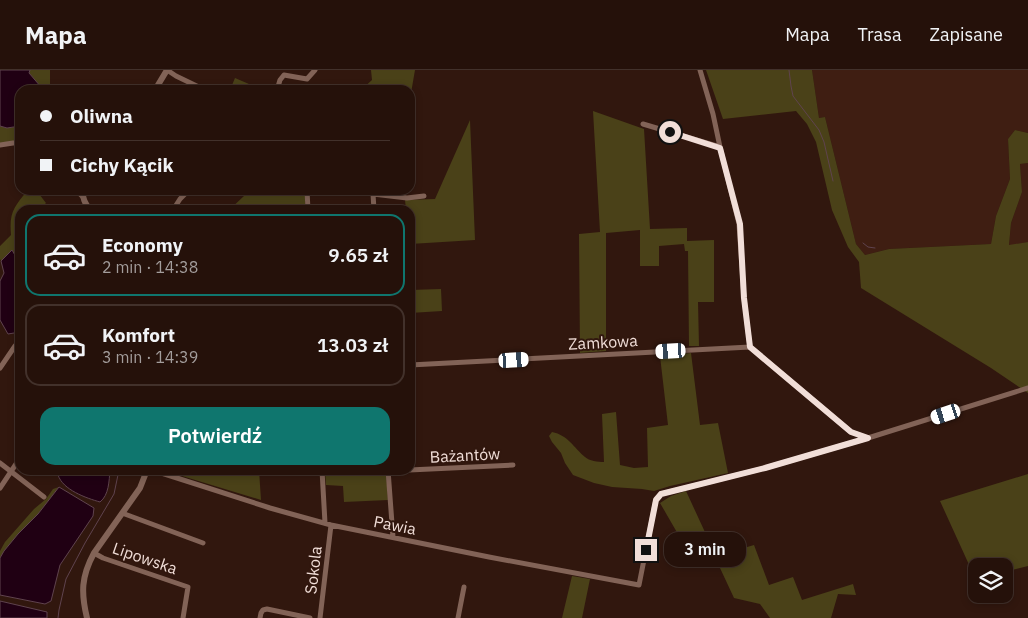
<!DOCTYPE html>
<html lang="pl">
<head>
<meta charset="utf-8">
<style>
	body { margin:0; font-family:"IBM Plex Sans",sans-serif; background:#2d1a13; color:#f1f3f6; height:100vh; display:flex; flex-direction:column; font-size:19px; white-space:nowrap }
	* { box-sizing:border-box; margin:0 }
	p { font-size:16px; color:#a39d9c }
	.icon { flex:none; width:28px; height:28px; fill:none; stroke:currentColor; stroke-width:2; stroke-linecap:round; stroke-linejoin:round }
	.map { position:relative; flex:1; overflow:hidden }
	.sheet { position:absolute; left:15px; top:135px; width:400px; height:270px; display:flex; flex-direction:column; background:#25110a; border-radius:15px; box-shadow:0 2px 8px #0003,0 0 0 1px #42312b }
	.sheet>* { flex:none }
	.top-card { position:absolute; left:15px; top:15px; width:400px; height:110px; border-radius:15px; box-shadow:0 2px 8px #0003,0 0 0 1px #42312b; display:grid; align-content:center; height:110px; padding:0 25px; background:#25110a }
	.buttons { position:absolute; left:968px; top:488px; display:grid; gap:10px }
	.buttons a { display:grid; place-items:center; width:45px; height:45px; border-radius:10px; background:#25110a; box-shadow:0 2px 8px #0003,0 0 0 1px #42312b; font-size:25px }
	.end { position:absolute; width:22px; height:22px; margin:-11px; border:6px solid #f1ded8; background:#111; box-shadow:0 0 0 2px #111 }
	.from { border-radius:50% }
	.bubble { position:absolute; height:35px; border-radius:15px; background:#25110a; box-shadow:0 2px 8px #0003,0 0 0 1px #42312b; font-size:16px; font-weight:600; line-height:35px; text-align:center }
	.car { position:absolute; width:15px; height:30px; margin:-15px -8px; border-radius:6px; box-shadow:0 0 4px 1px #0007; background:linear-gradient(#fff 24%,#345 0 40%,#fff 0 76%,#345 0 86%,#fff 0) }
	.top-card b { display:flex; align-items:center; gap:18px; height:48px; font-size:19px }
	.top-card b+b { border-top:1px solid #42312b }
	.top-card i { width:12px; height:12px; background:#f1f3f6 }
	ul { padding:9px 0 0; list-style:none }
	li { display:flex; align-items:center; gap:15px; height:82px; margin:0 10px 8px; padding:0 15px; border:2px solid #42312b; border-radius:15px }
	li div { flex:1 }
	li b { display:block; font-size:19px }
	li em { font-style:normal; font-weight:600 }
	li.active { border-color:#0f766e }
	li>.icon { width:45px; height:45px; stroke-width:1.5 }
	.primary-button { display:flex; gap:10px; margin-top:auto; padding:10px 25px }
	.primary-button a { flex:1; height:58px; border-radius:15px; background:#0f766e; color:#fff; font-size:20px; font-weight:600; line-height:58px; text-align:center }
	header { display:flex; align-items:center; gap:30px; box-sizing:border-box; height:70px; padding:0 25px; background:#25110a; border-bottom:1px solid #42312b }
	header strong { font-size:24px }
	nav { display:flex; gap:28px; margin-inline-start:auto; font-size:18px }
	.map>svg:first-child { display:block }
	.built { fill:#3f1e12 }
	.green { fill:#4a4118 }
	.water { fill:#200013; stroke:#5f434e }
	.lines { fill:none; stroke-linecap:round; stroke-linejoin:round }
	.stream { stroke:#5f434e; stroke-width:1 }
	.minor { stroke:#826357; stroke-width:5 }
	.tertiary { stroke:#826357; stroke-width:6 }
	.route { stroke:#f1ded8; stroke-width:6 }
	.labels { text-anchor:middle; stroke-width:4; stroke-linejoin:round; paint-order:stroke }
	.street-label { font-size:16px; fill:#f1ded8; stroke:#31170e }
</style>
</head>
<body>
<header>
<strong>Mapa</strong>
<nav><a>Mapa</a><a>Trasa</a><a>Zapisane</a></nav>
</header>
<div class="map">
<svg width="1028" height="548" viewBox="0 0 1028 548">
	<rect width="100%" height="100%" fill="#31170e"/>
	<path class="built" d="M812,0H1028V63L1015,60L1008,69L1010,109L996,146L991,174L889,179L865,185L856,174L825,47L819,48Z
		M1028,93V172L1009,176L1011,153L1022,122L1020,94Z"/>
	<path class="green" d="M30,0H50V20H41V17L29,3Z
		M371,0H415L410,29V20H361L372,10Z
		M706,0H812L819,48L825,47L856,174L865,185L889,179L991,174L996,146L1010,109L1008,69L1015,60L1028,63V93L1020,94L1022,122L1011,153L1009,175L1028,172V323L991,298L861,218L859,192L848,177L832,140L816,72L807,54L796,41L723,49Z
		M235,8L263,20H230Z
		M593,41L644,59L650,159L687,158V171L714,170V232H698L699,276H689L688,181H685L684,174L659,176V196H640V160L606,163V281L580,283L579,164L600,162Z
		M470,50L475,170L410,174V140H406L405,130L435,129Z
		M0,56L7,58L20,56V71L0,74Z
		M28,120H36L46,133L39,140H20V194L12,181L1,191L0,189V176L11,165C9,142 14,137 28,120Z
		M237,120H307L305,123V140H254L252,138L248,140H229L244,126Z
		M441,219L442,241L410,243V220Z
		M691,283L700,355L718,353L728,403L670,416L654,421L642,419L612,417L594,413L573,405L565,393L561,383L552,372L549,366L552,362C568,365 574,378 585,387C589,391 598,392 604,392L602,344L616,342L620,395L634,398L648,397L647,358L668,355L660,286Z
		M184,400H259L261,430L182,406Z
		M325,400H386L388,430L344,432L343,416L326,415Z
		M1028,404V496L1004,502V496H976V510L940,431Z
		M59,417C51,427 45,437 37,446C24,459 10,472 0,488V481L5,472L34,439L46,429L53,419Z
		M686,421L710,473L731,466L737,480L754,475L769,515L793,507L802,530L853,514L856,525L838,524L831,548H770L760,534L734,528L720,498L696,492L682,471L660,433L671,426Z
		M572,506L590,509L582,548H562Z"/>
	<path class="water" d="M0,0H30L29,3L41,17V20H20V56L7,58L0,56Z
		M12,180L20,194V262L8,264L0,250V211L4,203L1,191Z
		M60,400H110C109,411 109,425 100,432C86,428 63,420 58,405Z
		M59,417L94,438L93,446L60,495L51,531L45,534L0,525V488L4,481L18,464L38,444Z
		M0,531L47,542V548H0Z"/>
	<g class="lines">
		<path class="stream" d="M789,0L791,16L793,26L819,60L824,72L833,111
			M863,173L868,177L875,178
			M58,548L59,540L66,509L85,473L114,424L119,400"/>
		<path class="minor" d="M167,0L176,6L205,20
			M700,0L713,44L720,77L739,154L744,228L750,277
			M277,20L280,10L284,5L307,9L315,0
			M643,54L720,77
			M0,75L13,73H20
			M76,120L82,126
			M307,120L308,140
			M173,140L180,129L189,120
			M374,140L373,124L407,128L424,126
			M410,295L750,277L851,362L868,368L1028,318
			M0,298L15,276
			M0,393L44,427
			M152,400L270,438L331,455L489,487L639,515L656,429L661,424L765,398L868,368
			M322,400L325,453
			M388,400L393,467
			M388,401L513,395
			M0,418L20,388
			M122,443L203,473
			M94,483L103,488L188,517L183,548
			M260,548L261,543L263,540L267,539L310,548
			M320,548L331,455
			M458,548L464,517"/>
		<path class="tertiary" d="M155,20L167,0
			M83,120C82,128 85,133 90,140
			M87,548C81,523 81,507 94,483L140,418L147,400"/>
	</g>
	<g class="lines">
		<path class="route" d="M646,480L656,430L661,424L765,398L868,368L851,362L750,277L744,228L740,154L720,78L670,62"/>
	</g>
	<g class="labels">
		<g class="street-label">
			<text transform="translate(603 272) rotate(-3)" y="6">Zamkowa</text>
			<text transform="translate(465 385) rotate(-3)" y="6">Bażantów</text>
			<text transform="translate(395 455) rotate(11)" y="6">Pawia</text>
			<text transform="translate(145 488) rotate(19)" y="6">Lipowska</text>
			<text transform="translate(313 500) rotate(-83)" y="6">Sokola</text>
		</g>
	</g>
</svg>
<div class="buttons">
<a><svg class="icon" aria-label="layers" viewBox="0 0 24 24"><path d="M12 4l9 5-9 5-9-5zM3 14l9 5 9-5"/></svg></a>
</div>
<i class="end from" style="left:670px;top:62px"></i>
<i class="end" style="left:646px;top:480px"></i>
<div class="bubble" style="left:664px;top:462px;width:82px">3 min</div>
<i class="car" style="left:671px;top:281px;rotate:267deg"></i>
<i class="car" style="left:514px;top:290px;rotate:87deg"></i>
<i class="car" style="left:946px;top:344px;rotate:252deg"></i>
<div class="top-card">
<b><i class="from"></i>Oliwna</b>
<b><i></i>Cichy Kącik</b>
</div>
<section class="sheet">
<ul>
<li class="active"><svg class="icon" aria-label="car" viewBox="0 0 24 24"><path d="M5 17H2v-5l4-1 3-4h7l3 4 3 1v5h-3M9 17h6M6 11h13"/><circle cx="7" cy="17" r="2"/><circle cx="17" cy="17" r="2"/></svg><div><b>Economy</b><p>2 min · 14:38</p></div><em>9.65 zł</em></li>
<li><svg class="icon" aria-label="car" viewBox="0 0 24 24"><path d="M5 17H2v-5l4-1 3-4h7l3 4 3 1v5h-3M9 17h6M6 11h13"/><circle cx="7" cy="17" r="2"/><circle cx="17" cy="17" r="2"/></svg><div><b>Komfort</b><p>3 min · 14:39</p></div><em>13.03 zł</em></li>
</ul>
<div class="primary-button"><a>Potwierdź</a></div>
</section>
</div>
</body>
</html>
